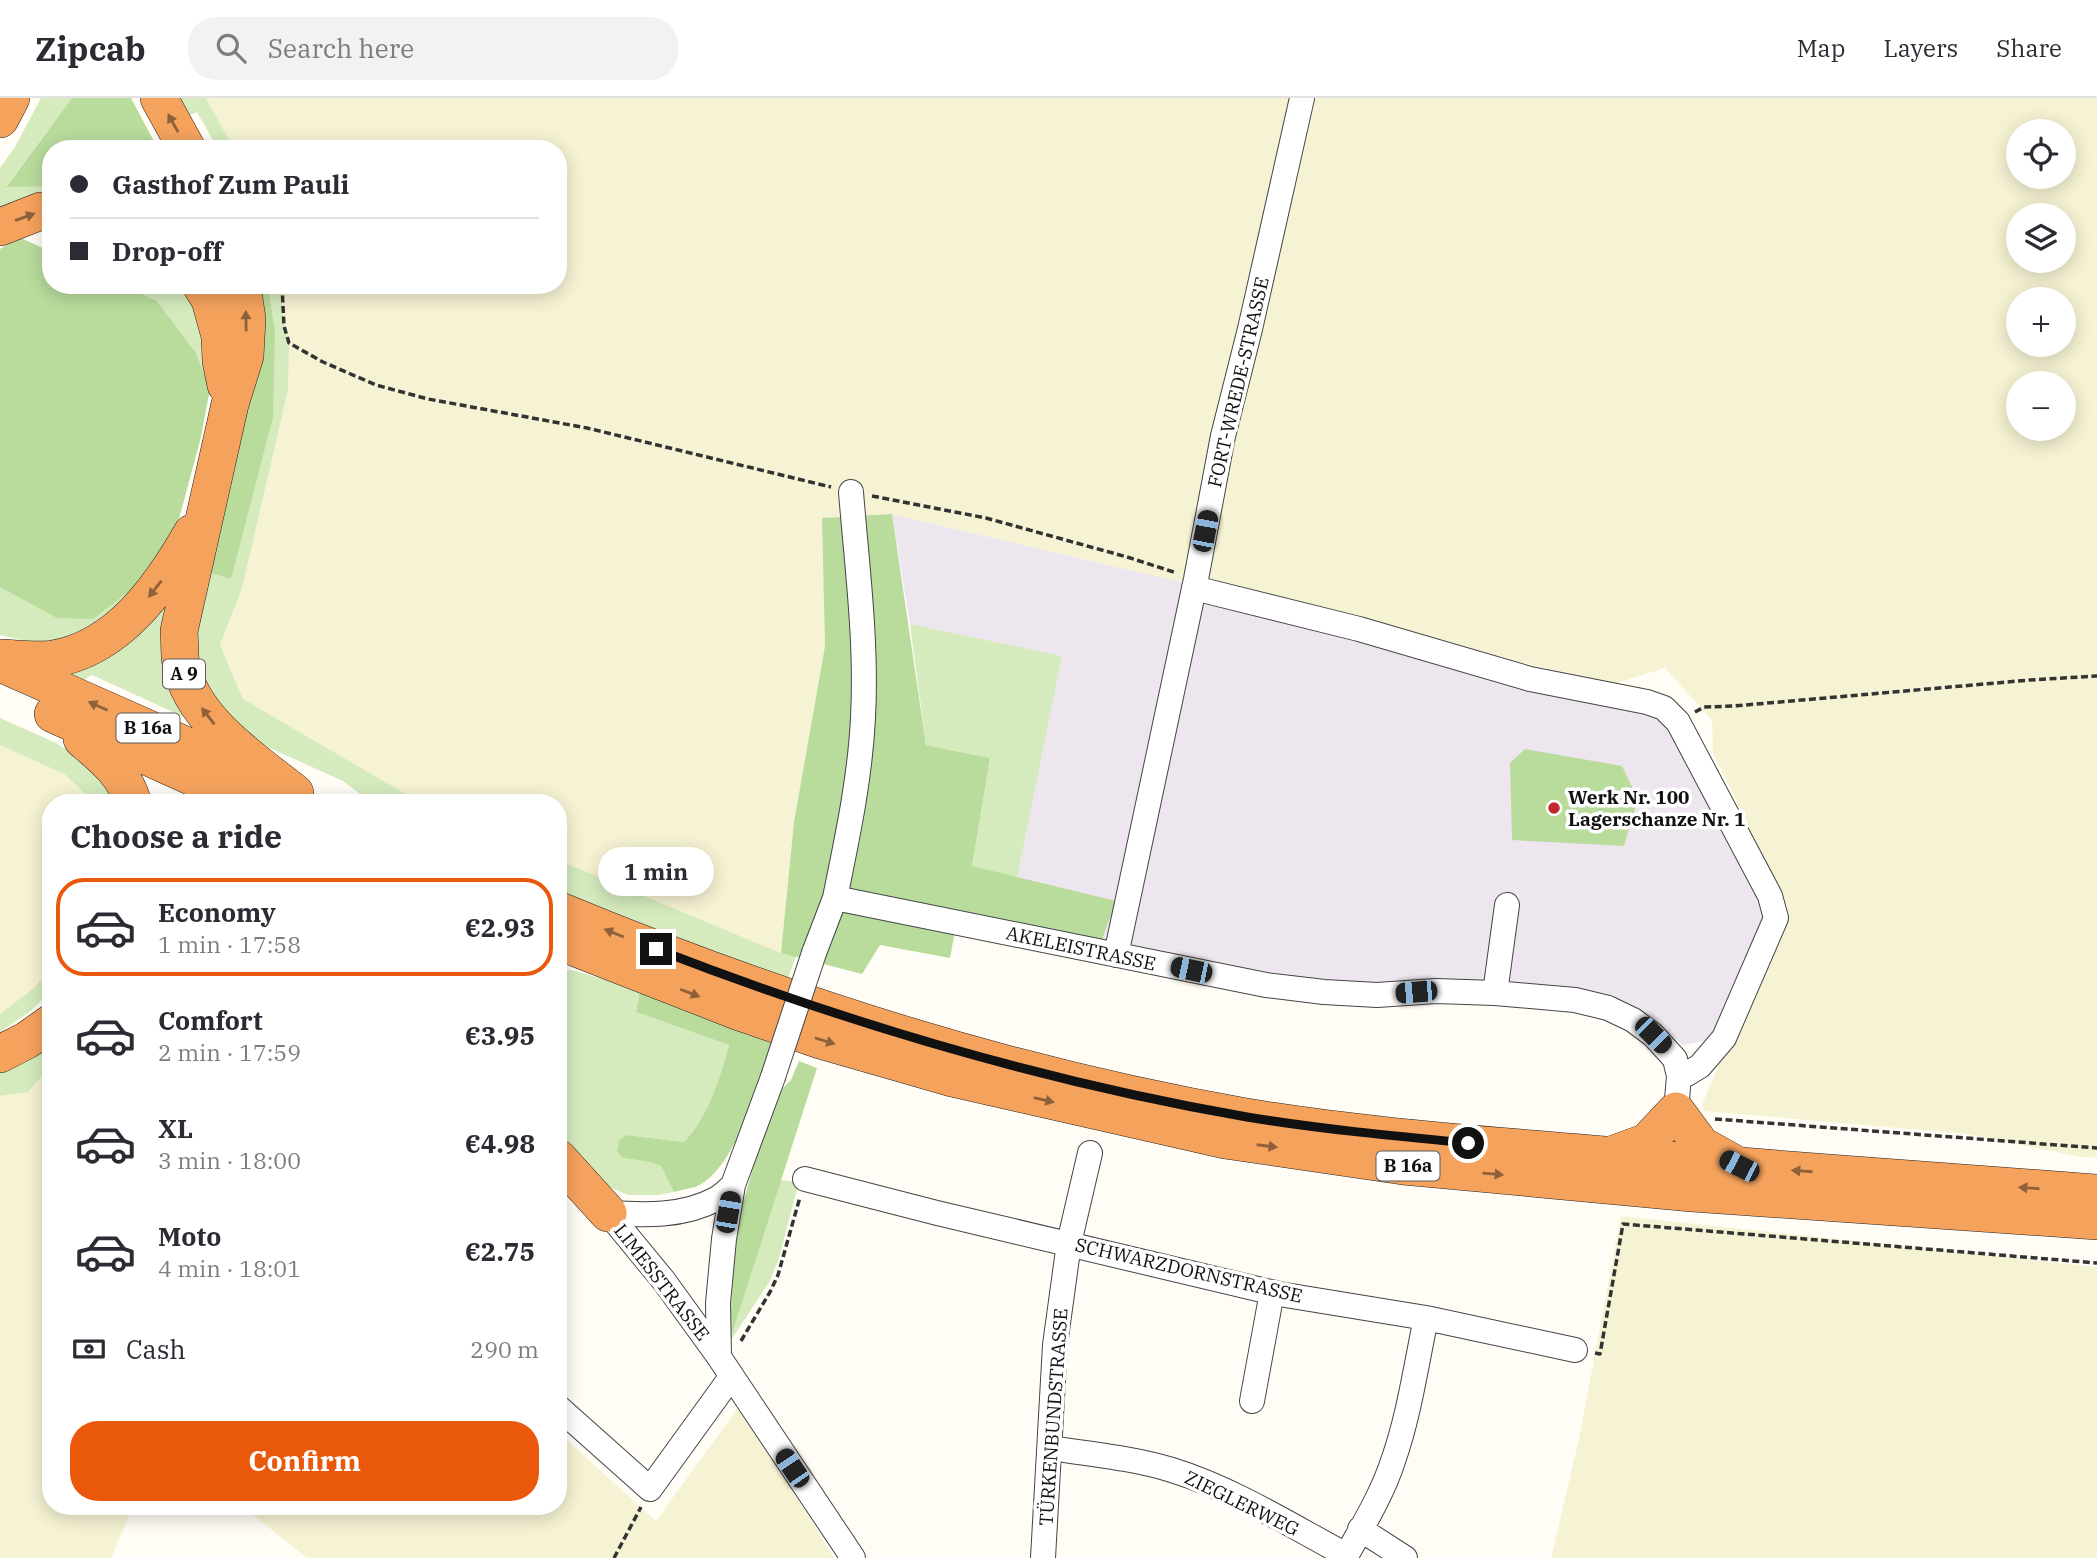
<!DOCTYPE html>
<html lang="en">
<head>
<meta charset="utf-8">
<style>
	body { margin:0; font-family:"IBM Plex Serif",serif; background:#f2f2f3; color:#2b2b33; height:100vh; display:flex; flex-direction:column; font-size:26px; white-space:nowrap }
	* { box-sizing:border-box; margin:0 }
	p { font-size:23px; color:#7c7c81 }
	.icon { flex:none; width:38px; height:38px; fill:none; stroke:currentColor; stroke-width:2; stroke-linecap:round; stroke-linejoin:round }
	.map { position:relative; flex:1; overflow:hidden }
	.drawer { position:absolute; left:42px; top:696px; width:525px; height:721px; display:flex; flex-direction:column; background:#fff; border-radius:28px; box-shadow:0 4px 18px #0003 }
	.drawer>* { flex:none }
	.hud { position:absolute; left:42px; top:42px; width:525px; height:154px; border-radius:28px; box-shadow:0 4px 18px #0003; display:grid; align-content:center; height:154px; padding:0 28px; background:#fff }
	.fabs { position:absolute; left:2006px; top:21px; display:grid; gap:14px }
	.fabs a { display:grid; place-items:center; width:70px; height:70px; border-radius:50%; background:#fff; box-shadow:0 4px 18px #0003; font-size:35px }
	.end { position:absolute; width:32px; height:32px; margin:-16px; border:9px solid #111; background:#fff; box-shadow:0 0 0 4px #fff }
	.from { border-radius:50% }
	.bubble { position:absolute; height:49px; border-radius:24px; background:#fff; box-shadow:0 4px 18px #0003; font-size:23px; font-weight:800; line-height:49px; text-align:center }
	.car { position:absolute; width:21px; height:42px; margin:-21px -10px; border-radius:9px; box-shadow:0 0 5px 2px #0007; background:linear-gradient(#222 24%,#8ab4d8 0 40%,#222 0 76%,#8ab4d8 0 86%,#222 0) }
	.hud b { display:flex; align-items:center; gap:24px; height:66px; font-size:26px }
	.hud b+b { border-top:2px solid #e1e1e2 }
	.hud i { width:18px; height:18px; background:#2b2b33 }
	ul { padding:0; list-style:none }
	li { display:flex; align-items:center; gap:21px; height:98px; margin:0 14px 10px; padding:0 14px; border:4px solid transparent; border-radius:28px }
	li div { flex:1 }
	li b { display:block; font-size:26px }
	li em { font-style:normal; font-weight:800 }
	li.current { border-color:#ea580c }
	li>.icon { width:63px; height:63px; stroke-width:1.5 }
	h2 { padding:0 28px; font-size:32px; line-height:84px }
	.pay { display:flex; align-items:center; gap:18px; height:77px; padding:0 28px; font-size:26px }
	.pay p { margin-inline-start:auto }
	.action { display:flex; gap:14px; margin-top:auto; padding:14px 28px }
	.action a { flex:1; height:80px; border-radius:28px; background:#ea580c; color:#fff; font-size:28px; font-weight:800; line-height:80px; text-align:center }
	header { display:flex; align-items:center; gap:42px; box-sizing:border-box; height:98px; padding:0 35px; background:#fff; border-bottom:2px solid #e1e1e2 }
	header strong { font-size:33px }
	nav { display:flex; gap:38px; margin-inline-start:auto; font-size:24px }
	.search { width:490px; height:63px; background:#f2f2f3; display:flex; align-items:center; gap:18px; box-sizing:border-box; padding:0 24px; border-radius:28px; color:#7c7c81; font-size:26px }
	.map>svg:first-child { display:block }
	.industrial { fill:#eee6ef }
	.farmland { fill:#f6f3d4; fill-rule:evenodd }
	.green { fill:#d5ebbd }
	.forest { fill:#b9dc9c }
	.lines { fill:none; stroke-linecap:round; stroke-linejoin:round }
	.minor-casing { stroke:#444; stroke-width:26 }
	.highway-casing { stroke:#222; stroke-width:38 }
	.path { stroke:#333; stroke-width:3.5; stroke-dasharray:7 3.5; stroke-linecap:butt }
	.minor { stroke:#fff; stroke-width:24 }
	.highway { stroke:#f5a25d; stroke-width:37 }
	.minor-bridge-casing { stroke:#444; stroke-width:26; stroke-linecap:butt }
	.minor-bridge { stroke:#fff; stroke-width:24 }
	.oneway { fill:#8e613b }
	.route { stroke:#111; stroke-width:9 }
	.poi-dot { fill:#c4262e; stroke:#fff; stroke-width:2.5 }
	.labels { text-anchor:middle; stroke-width:7; stroke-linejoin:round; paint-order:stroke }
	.shield { fill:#fff; stroke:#585858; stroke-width:2 }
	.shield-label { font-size:18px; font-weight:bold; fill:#111 }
	.street-label { font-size:19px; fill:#111; stroke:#fff }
	.poi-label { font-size:19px; font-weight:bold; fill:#111; stroke:#fff; text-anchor:start }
</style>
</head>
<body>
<header>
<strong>Zipcab</strong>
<div class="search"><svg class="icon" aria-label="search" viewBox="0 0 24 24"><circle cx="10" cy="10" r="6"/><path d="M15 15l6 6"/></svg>Search here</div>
<nav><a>Map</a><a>Layers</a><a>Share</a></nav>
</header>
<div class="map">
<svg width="2097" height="1460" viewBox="0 0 2097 1460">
	<rect width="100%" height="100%" fill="#fffdf5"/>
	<path class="industrial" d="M892,416L1190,486L1683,625L1779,802L1709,942L1683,947L1663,930L1624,906L1338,887L1102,842L1115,803L1017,780L1061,559L910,526Z"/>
	<path class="farmland" d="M206,0H2097V1060L2081,1059L1966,1036L1705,1013L1702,1007L1750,893L1788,810L1713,655L1712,622L1665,570L1613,586L892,416L823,420L825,548L794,724L781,855L558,762V705H420L243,601L220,547L242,490L289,245L284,228L282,187H558V51H234ZM2018,33H2063V79H2018ZM2018,117H2063V163H2018ZM2018,201H2063V247H2018ZM2018,285H2063V331H2018Z
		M0,647L64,676L95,705H51V870L35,889L0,916Z
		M51,968V1409H133L111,1460H0V998L28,994Z
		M1621,1118L2097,1169V1460H1551L1579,1341Z
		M740,1307L834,1460H307L243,1409H558V1334L656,1423Z"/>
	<path class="green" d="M41,0H72L6,88H51V104L0,120V70L15,49Z
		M168,0H206L234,51H218L197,14L182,21Z
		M123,187H191L202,213L210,291L196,255L157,203Z
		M268,187H282L284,228L289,245L288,292L242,490L220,547L243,601L421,705H372L343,683L252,642L197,581L192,517L204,473L231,481L275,233Z
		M149,478L135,497L78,541L38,546L0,537V489L9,492Z
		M166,491L195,624L92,577L79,585L44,570Z
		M910,526L1062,558L1017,780L972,768L990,660L926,647Z
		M0,620L56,645L85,662L121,705H95L64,676L0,647Z
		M558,762L781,855L796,858L785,889L558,797Z
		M51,870V892L32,912L0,934V916L35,889Z
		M558,871L572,872L640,892L636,914L729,947C721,978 707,1021 684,1044L626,1037L623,1060L650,1064L661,1068L674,1094L658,1097H628L609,1089L591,1072L558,1031Z
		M51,938V968L28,994L0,998V968Z
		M780,1082L799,1084L779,1160L770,1183L729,1245Z"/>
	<path class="forest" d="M72,0H131L158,51H51V88L6,89Z
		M19,139L51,154V187H123L157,203L196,255L210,291L201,339L179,421L149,478L93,521L57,520L0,489V151Z
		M254,187H268L275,233L273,319L231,481L204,473Z
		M892,416L926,647L990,660L972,768L1116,803L1102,842L959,812L950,860L880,847L862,876L781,855L794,724L825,548L822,420Z
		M1525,651L1622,668L1638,701L1624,748L1512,742L1510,665Z
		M640,892L772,943C759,981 736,1074 695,1089C688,1091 680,1092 674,1094L661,1068L650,1064L623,1060L617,1053L619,1043L626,1037L684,1044C707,1021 721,978 729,947L636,914Z
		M799,963L817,970L729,1245L736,1129L770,1012L783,990L791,982Z"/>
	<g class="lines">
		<defs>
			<path id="minor" d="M1194,490L1359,531L1530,581L1647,604L1664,610L1678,624L1770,798L1776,820L1724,940L1700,968L1687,976L1679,978
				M835,800C847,741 860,681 863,620C867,544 857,469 851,394
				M814,855L835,800L1266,887L1324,894L1377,897L1436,893L1495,895L1575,902L1608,910L1633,922L1653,937L1675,961L1679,978L1676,1013
				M1116,857L1196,481L1223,338L1250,231L1302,0
				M1495,895L1507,807
				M805,1081L937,1115L1279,1196L1426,1220L1575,1252
				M608,1115L664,1183L719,1259L853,1460
				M608,1115C644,1117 683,1119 716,1101C722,1098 728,1092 733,1087
				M719,1259L718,1205L724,1141L733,1087L773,979
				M1252,1303L1272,1194
				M558,1309L650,1391L731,1279
				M1050,1350C1090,1356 1133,1360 1172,1372C1233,1391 1290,1427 1346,1457
				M1360,1431L1405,1460
				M1043,1460L1055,1247L1069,1145L1090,1055
				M1345,1460C1362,1429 1382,1397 1393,1363C1409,1318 1416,1268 1426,1220"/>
			<path id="highway" d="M159,0L187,51
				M0,21L11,0
				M0,129L41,113H51
				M201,187L210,202L220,238L221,263L226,287
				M242,187L247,221L245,258L230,306L179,533C180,544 179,556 181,566C191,622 254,662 295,695
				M4,560C20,561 37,563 53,561C119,550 161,489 192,435
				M0,565L255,678
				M53,616L250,705
				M82,641C104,660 125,676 133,705
				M558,812C780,904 1010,978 1246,1019C1360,1038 1477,1046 1592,1056C1760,1070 1929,1083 2097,1095
				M558,843L737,913L820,942L952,980L1225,1042L1403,1068L1692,1095L2097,1123
				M0,956L27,942L51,925
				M1611,1057L1647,1044L1676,1013L1701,1047L1735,1066
				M558,1060L608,1115"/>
		</defs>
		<use href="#minor" class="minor-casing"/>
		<use href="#highway" class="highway-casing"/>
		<path class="path" d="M282,187L284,228L289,245L323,264L376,287L428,301L587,330L831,389
			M872,398L986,420L1127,459L1177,475
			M1695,614L1704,609L1734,608L2030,582L2097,578
			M1715,1021L2097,1050
			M741,1243L770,1194L778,1177L800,1099
			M1595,1255L1600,1256L1623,1126L2097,1165
			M614,1460L641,1409"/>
		<use href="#minor" class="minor"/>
		<use href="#highway" class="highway"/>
		<defs>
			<path id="minor-bridge" d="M773,979L814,855"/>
		</defs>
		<use href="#minor-bridge" class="minor-bridge-casing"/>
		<use href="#minor-bridge" class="minor-bridge"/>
	</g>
	<defs><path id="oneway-solid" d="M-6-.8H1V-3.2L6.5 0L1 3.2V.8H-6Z" transform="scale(1.75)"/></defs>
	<g class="oneway">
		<use href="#oneway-solid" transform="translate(173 25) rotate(-119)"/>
		<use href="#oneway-solid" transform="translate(25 119) rotate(-20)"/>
		<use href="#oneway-solid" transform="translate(246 223) rotate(-91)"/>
		<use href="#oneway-solid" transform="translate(155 491) rotate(128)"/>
		<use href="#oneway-solid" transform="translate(98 608) rotate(-156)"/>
		<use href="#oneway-solid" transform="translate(208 618) rotate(-128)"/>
		<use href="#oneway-solid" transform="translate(614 835) rotate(-158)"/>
		<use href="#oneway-solid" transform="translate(690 895) rotate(21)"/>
		<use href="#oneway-solid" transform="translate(825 943) rotate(17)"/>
		<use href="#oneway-solid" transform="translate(1044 1002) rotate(13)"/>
		<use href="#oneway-solid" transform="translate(1267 1048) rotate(8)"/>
		<use href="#oneway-solid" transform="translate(1802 1073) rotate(-176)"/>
		<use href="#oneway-solid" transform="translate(1493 1076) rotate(5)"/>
		<use href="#oneway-solid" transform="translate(2029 1090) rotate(-176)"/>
	</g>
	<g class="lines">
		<path class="route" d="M656,851C847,925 1045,984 1247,1019C1320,1031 1394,1038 1468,1045"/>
	</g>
	<circle class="poi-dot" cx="1554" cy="710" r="7"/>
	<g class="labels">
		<g class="shield">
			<rect x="163" y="561.5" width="42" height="29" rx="5"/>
			<rect x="116.5" y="615.5" width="63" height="29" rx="5"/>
			<rect x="1376.5" y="1053.5" width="63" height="29" rx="5"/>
		</g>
		<g class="shield-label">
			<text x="184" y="582">A 9</text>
			<text x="148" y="636">B 16a</text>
			<text x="1408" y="1074">B 16a</text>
		</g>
		<g class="street-label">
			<text transform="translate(1238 284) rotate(-77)" y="7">FORT-WREDE-STRASSE</text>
			<text transform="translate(1081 850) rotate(12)" y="7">AKELEISTRASSE</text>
			<text transform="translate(1189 1172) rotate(13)" y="7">SCHWARZDORNSTRASSE</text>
			<text transform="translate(662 1184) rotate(52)" y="7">LIMESSTRASSE</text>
			<text transform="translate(1053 1319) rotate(-86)" y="7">TÜRKENBUNDSTRASSE</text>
			<text transform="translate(1242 1405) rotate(26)" y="7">ZIEGLERWEG</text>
		</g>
		<g class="poi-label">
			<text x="1568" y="706">Werk Nr. 100<tspan x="1568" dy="22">Lagerschanze Nr. 1</tspan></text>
		</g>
	</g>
</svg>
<div class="fabs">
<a><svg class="icon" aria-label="locate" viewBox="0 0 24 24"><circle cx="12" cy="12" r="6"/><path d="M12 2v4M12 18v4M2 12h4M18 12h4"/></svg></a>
<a><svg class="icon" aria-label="layers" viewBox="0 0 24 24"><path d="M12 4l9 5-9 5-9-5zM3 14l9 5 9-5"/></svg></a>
<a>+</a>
<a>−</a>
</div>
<i class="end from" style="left:1468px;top:1045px"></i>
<i class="end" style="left:656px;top:851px"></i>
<div class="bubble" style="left:598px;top:749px;width:116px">1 min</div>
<i class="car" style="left:1205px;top:433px;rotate:11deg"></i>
<i class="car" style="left:1191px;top:872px;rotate:282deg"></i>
<i class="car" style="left:1416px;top:894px;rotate:265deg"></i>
<i class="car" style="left:1653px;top:937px;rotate:135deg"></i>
<i class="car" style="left:1739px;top:1068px;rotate:297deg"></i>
<i class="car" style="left:728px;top:1114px;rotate:10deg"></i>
<i class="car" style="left:792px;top:1370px;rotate:326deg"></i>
<div class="hud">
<b><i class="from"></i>Gasthof Zum Pauli</b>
<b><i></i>Drop-off</b>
</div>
<section class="drawer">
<h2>Choose a ride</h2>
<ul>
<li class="current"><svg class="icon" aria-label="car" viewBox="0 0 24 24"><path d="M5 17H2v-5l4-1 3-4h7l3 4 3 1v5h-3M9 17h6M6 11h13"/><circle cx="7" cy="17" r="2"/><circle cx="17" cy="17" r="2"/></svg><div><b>Economy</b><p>1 min · 17:58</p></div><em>€2.93</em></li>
<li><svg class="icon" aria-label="car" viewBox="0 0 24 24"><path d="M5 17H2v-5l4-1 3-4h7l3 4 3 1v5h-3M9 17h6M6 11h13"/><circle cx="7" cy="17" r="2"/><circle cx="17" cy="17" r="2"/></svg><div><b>Comfort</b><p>2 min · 17:59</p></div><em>€3.95</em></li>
<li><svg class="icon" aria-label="car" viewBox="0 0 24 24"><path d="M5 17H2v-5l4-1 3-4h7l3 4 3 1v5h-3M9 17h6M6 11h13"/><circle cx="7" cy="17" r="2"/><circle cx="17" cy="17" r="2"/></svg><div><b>XL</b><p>3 min · 18:00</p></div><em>€4.98</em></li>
<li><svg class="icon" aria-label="car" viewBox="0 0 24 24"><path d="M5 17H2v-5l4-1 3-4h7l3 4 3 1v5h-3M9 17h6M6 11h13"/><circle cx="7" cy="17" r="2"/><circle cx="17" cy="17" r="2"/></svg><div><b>Moto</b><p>4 min · 18:01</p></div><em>€2.75</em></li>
</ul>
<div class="pay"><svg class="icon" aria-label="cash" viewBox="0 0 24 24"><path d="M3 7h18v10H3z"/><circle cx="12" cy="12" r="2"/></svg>Cash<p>290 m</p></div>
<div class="action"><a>Confirm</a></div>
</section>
</div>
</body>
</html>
